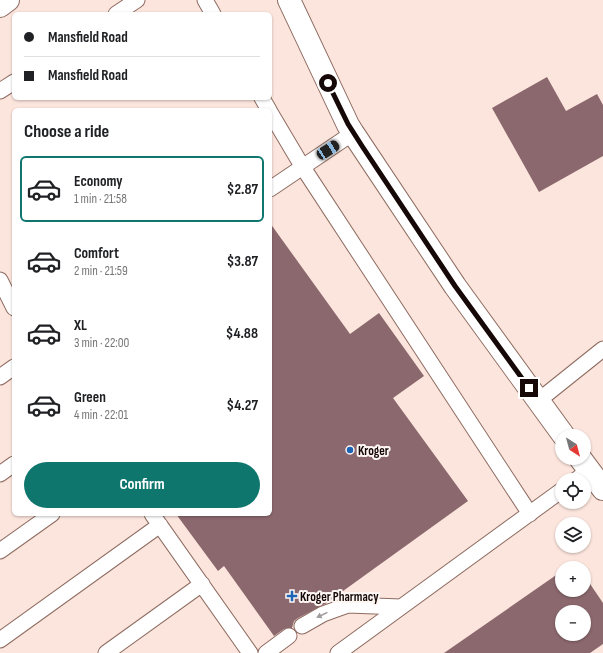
<!DOCTYPE html>
<html lang="en">
<head>
<meta charset="utf-8">
<style>
	body { margin:0; font-family:"Sofia Sans Condensed",sans-serif; background:#f6f6f6; color:#202124; height:100vh; display:flex; flex-direction:column; font-size:15px; white-space:nowrap }
	* { box-sizing:border-box; margin:0 }
	p { font-size:13px; color:#757577 }
	.icon { flex:none; width:22px; height:22px; fill:none; stroke:currentColor; stroke-width:2; stroke-linecap:round; stroke-linejoin:round }
	.map { position:relative; flex:1; overflow:hidden }
	.drawer { position:absolute; left:12px; top:108px; width:260px; height:408px; display:flex; flex-direction:column; background:#fff; border-radius:6px; box-shadow:0 1px 3px #0004 }
	.drawer>* { flex:none }
	.banner { position:absolute; left:12px; top:12px; width:260px; height:88px; border-radius:6px; box-shadow:0 1px 3px #0004; display:grid; align-content:center; height:88px; padding:0 12px; background:#fff }
	.needle { width:26px; rotate:144deg }
	.buttons { position:absolute; left:555px; top:429px; display:grid; gap:8px }
	.buttons a { display:grid; place-items:center; width:36px; height:36px; border-radius:50%; background:#fff; box-shadow:0 1px 3px #0004; font-size:20px }
	.end { position:absolute; width:18px; height:18px; margin:-9px; border:5px solid #150806; background:#fff; box-shadow:0 0 0 2px #fff }
	.from { border-radius:50% }
	.car { position:absolute; width:12px; height:24px; margin:-12px -6px; border-radius:5px; box-shadow:0 0 3px 1px #0007; background:linear-gradient(#222 24%,#8ab4d8 0 40%,#222 0 76%,#8ab4d8 0 86%,#222 0) }
	.banner b { display:flex; align-items:center; gap:14px; height:38px; font-size:15px }
	.banner b+b { border-top:1px solid #e0e0e0 }
	.banner i { width:10px; height:10px; background:#202124 }
	ul { padding:0; list-style:none }
	li { display:flex; align-items:center; gap:12px; height:66px; margin:0 8px 6px; padding:0 4px; border:2px solid transparent; border-radius:6px }
	li div { flex:1 }
	li b { display:block; font-size:15px }
	li em { font-style:normal; font-weight:700 }
	li.selected { border-color:#0f766e }
	li>.icon { width:36px; height:36px; stroke-width:1.5 }
	h2 { padding:0 12px; font-size:18px; line-height:48px }
	.cta { display:flex; gap:8px; margin-top:auto; padding:8px 12px }
	.cta a { flex:1; height:46px; border-radius:24px; background:#0f766e; color:#fff; font-size:16px; font-weight:700; line-height:46px; text-align:center }
	.map>svg:first-child { display:block }
	.building { fill:#8b686d; fill-rule:evenodd }
	.lines { fill:none; stroke-linecap:round; stroke-linejoin:round }
	.lane-casing { stroke:#8e6c61; stroke-width:17 }
	.secondary-casing { stroke:#8e6c61; stroke-width:24 }
	.lane { stroke:#fff; stroke-width:15 }
	.secondary { stroke:#fff; stroke-width:22 }
	.oneway { fill:#a19c9b }
	.route { stroke:#150806; stroke-width:5 }
	.poi-dot { fill:#1d64b4; stroke:#fef6f3; stroke-width:1.5 }
	.labels { text-anchor:middle; stroke-width:4; stroke-linejoin:round; paint-order:stroke }
	.poi-label { font-size:13px; font-weight:bold; fill:#150806; stroke:#fef6f3; text-anchor:start }
</style>
</head>
<body>
<div class="map">
<svg width="603" height="653" viewBox="0 0 603 653">
	<rect width="100%" height="100%" fill="#fce5dd"/>
	<path class="building" d="M547,77L566,111L597,94L603,105V156L539,192L492,108Z
		M270,223L350,334L379,313L424,376L393,398L468,501L325,604L298,618L294,621L292,628L284,629L274,636L224,566L218,571L176,514H270Z
		M574,562L579,568H566Z
		M562,571V590H584V575L603,603V644L590,653H444ZM562,612H584V634H562Z"/>
	<g class="lines">
		<defs>
			<path id="lane" d="M205,0L213,14
				M116,14L137,0
				M0,91L14,82
				M262,98L269,110
				M270,112L302,166L530,514
				M270,189L353,133
				M0,280L14,308
				M0,377L14,367
				M538,401L603,349
				M0,474L14,464
				M576,480L589,470
				M152,514L250,653
				M0,551L52,514
				M302,626L323,614L348,605L401,607
				M0,640L160,525
				M106,653L202,584
				M266,653L289,636
				M338,653L562,490"/>
			<path id="secondary" d="M289,0L348,125L353,133L455,286L564,436
				M0,6L8,0
				M580,458L603,489"/>
		</defs>
		<use href="#lane" class="lane-casing"/>
		<use href="#secondary" class="secondary-casing"/>
		<use href="#lane" class="lane"/>
		<use href="#secondary" class="secondary"/>
	</g>
	<defs><path id="oneway-solid" d="M-6-.8H1V-3.2L6.5 0L1 3.2V.8H-6Z"/></defs>
	<use class="oneway" href="#oneway-solid" transform="translate(322 615) rotate(154)"/>
	<g class="lines">
		<path class="route" d="M328,83L348,124L362,146L455,286L529,388"/>
	</g>
	<g class="poi-dot">
		<circle cx="350" cy="450" r="4"/>
		<path d="M290 590h4v4h4v4h-4v4h-4v-4h-4v-4h4z"/>
	</g>
	<g class="labels">
		<g class="poi-label">
			<text x="358" y="455">Kroger</text>
			<text x="300" y="601">Kroger Pharmacy</text>
		</g>
	</g>
</svg>
<div class="buttons">
<a><svg class="needle" viewBox="-14 -14 28 28"><path d="M0-13l5 13h-10z" fill="#e53935"/><path d="M0 13l5-13h-10z" fill="#757577"/></svg></a>
<a><svg class="icon" aria-label="locate" viewBox="0 0 24 24"><circle cx="12" cy="12" r="6"/><path d="M12 2v4M12 18v4M2 12h4M18 12h4"/></svg></a>
<a><svg class="icon" aria-label="layers" viewBox="0 0 24 24"><path d="M12 4l9 5-9 5-9-5zM3 14l9 5 9-5"/></svg></a>
<a>+</a>
<a>−</a>
</div>
<i class="end from" style="left:328px;top:83px"></i>
<i class="end" style="left:529px;top:388px"></i>
<i class="car" style="left:328px;top:150px;rotate:57deg"></i>
<div class="banner">
<b><i class="from"></i>Mansfield Road</b>
<b><i></i>Mansfield Road</b>
</div>
<section class="drawer">
<h2>Choose a ride</h2>
<ul>
<li class="selected"><svg class="icon" aria-label="car" viewBox="0 0 24 24"><path d="M5 17H2v-5l4-1 3-4h7l3 4 3 1v5h-3M9 17h6M6 11h13"/><circle cx="7" cy="17" r="2"/><circle cx="17" cy="17" r="2"/></svg><div><b>Economy</b><p>1 min · 21:58</p></div><em>$2.87</em></li>
<li><svg class="icon" aria-label="car" viewBox="0 0 24 24"><path d="M5 17H2v-5l4-1 3-4h7l3 4 3 1v5h-3M9 17h6M6 11h13"/><circle cx="7" cy="17" r="2"/><circle cx="17" cy="17" r="2"/></svg><div><b>Comfort</b><p>2 min · 21:59</p></div><em>$3.87</em></li>
<li><svg class="icon" aria-label="car" viewBox="0 0 24 24"><path d="M5 17H2v-5l4-1 3-4h7l3 4 3 1v5h-3M9 17h6M6 11h13"/><circle cx="7" cy="17" r="2"/><circle cx="17" cy="17" r="2"/></svg><div><b>XL</b><p>3 min · 22:00</p></div><em>$4.88</em></li>
<li><svg class="icon" aria-label="car" viewBox="0 0 24 24"><path d="M5 17H2v-5l4-1 3-4h7l3 4 3 1v5h-3M9 17h6M6 11h13"/><circle cx="7" cy="17" r="2"/><circle cx="17" cy="17" r="2"/></svg><div><b>Green</b><p>4 min · 22:01</p></div><em>$4.27</em></li>
</ul>
<div class="cta"><a>Confirm</a></div>
</section>
</div>
</body>
</html>
